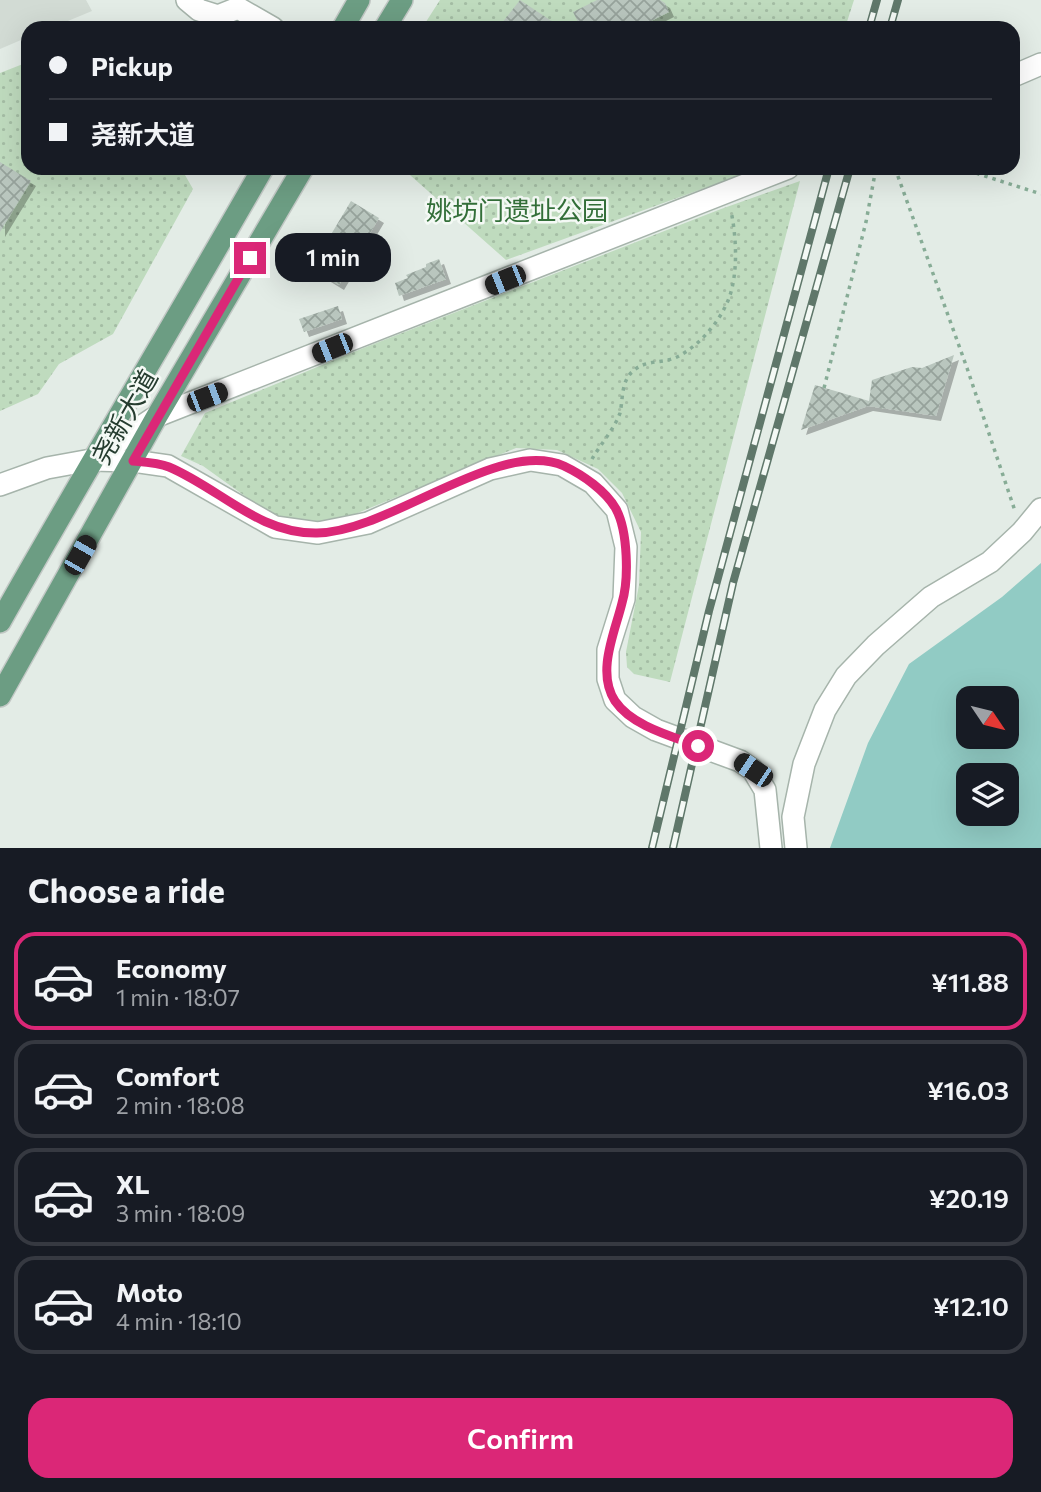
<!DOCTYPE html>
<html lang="en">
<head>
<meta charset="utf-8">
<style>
	body { margin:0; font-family:Commissioner,"Noto Sans SC",sans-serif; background:#20242c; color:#f1f3f6; height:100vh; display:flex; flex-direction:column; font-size:26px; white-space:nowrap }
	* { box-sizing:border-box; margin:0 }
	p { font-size:23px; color:#9ea1a6 }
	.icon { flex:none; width:38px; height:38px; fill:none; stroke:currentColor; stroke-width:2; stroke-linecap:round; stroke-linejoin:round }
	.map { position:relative; height:848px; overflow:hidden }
	.details { display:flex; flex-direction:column; background:#171b24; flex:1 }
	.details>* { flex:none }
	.banner { position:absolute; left:21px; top:21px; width:999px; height:154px; border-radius:21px; box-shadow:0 7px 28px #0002; display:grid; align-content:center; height:154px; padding:0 28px; background:#171b24 }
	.needle { width:46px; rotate:125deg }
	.tools { position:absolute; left:956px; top:686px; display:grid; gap:14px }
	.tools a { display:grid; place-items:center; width:63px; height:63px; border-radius:14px; background:#171b24; box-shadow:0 7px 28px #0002; font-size:35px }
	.end { position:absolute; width:32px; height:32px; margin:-16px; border:9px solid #db2777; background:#fff; box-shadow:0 0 0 4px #fff }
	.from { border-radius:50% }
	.bubble { position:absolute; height:49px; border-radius:21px; background:#171b24; box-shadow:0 7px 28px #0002; font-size:23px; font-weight:600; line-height:49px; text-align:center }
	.car { position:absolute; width:21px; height:42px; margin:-21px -10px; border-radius:9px; box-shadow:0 0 5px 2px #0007; background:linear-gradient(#222 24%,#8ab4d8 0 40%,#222 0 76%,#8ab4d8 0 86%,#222 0) }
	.banner b { display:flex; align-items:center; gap:24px; height:66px; font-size:26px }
	.banner b+b { border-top:2px solid #363941 }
	.banner i { width:18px; height:18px; background:#f1f3f6 }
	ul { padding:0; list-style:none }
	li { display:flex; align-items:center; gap:21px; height:98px; margin:0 14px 10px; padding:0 14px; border:4px solid #363941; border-radius:21px }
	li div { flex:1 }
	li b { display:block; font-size:26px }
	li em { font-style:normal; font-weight:600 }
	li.current { border-color:#db2777 }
	li>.icon { width:63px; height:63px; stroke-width:1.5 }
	h2 { padding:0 28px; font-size:32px; line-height:84px }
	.action { display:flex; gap:14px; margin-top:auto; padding:14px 28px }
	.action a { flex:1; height:80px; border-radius:21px; background:#db2777; color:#fff; font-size:28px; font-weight:600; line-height:80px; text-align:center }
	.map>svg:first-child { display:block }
	.built { fill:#d2dbd4 }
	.grass { fill:url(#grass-dots) }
	.water { fill:#91cbc4; fill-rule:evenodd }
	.building { fill:url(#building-cross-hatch); filter:url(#shadow) }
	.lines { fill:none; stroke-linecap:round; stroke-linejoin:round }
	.minor-casing { stroke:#a6b4ab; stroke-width:24 }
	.major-casing { stroke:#c2c8c5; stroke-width:24 }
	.path { stroke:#87ac96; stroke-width:3.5; stroke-dasharray:3.5 5; stroke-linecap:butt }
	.minor { stroke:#fff; stroke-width:21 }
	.major { stroke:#6c9d83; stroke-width:21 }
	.rail-casing { stroke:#5f776a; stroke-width:8 }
	.rail { stroke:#f4f9f5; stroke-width:5; stroke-dasharray:16; stroke-linecap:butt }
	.route { stroke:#db2777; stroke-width:9 }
	.labels { text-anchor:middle; stroke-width:5; stroke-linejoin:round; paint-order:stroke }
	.park-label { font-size:26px; fill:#336f39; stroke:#f4f9f5 }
	.street-label { font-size:26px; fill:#253c2f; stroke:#f4f9f5 }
</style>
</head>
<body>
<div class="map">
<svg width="1041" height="848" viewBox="0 0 1041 848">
	<defs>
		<pattern id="grass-dots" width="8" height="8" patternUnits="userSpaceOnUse" patternTransform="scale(1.75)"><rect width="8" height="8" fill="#bfdbbe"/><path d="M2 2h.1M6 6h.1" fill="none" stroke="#a4bda4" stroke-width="1.8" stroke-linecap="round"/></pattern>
		<pattern id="building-cross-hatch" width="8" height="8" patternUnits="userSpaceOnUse" patternTransform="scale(1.75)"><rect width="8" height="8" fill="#b9c6be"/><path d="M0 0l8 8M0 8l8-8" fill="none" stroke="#96a29b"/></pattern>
		<filter id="shadow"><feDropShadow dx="5" dy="5" stdDeviation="0" flood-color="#0004"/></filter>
	</defs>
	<rect width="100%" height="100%" fill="#e3ece6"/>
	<path class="built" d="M0,0H86L92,11L51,28H28V37L0,49Z"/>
	<path class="grass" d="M440,0H854L845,28H422Z
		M28,62V168H181L193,189L113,334L59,364L38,394L0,411V73Z
		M402,168H760L506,260Z
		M800,181L670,682L634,674L627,667L626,652L639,585L641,532L622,493L598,469L557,450L516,448L343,519L319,523L286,519L260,507L203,466L181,456L205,413L361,349L721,209Z"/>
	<path class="water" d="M1041,563V848H830L868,743L909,664L1002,597ZM968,698H1006V737H968ZM968,775H1006V814H968Z"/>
	<path class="building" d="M520,0L559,26L558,28H498Z
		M597,0H660L665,3L669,12L637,28H581L573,12Z
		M0,162L31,181L0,232Z
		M351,201L379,218L339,285L311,268Z
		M439,259L446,279L399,296L395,283L408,278L406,275L426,267V264Z
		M338,306L342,319L304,332L299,319Z
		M954,355L936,416L868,406L801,430L815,385L869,401L872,380L912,367L922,368Z"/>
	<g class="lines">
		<defs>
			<path id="minor" d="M187,0L199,10L218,16L238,8L273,28
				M1013,76L1041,64
				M91,460L133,461L168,466L275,527L318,533L368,523L490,469L530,460L562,465L593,483L617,510L626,547L624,599L608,650V679L615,700L633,717L656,730L740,761L753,770L765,790L771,848
				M0,485L47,468L91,460L157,416L788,168
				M796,848L793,817L804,764L825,710L846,676L876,645L931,597L990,562L1022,532L1041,509"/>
			<path id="major" d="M343,28L359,0
				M385,28L402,0
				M0,622C86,470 176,320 263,168
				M0,696L157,416L303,168"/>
		</defs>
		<use href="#minor" class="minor-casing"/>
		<use href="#major" class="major-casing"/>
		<path class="path" d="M895,168L967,368L1015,511
			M960,168L1041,194
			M824,388L866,222L876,168
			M592,459C600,445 615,428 620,413C623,400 621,382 632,372C645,359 662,364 677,357C701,345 724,317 731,292C738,267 736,235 731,211"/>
		<use href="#minor" class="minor"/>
		<use href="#major" class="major"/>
		<defs>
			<path id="rail" d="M869,28L877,0
				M890,28L898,0
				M652,848L709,611L829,168
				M673,848L733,583L850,168"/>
		</defs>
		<use href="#rail" class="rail-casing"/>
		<use href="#rail" class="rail"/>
	</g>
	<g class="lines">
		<path class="route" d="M250,258L133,461C144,462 159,463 169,467C219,488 259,534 317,533C390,532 499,437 564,466C583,475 606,491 616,509C628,531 629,580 622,603C615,632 596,672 615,701C632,726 671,736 698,746"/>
	</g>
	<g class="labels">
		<g class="park-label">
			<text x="517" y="220">姚坊门遗址公园</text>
		</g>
		<g class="street-label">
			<text transform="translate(125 417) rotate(-60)" y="9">尧新大道</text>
		</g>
	</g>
</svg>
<div class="tools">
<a><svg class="needle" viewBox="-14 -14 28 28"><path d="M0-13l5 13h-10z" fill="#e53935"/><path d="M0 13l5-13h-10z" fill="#9ea1a6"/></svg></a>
<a><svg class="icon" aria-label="layers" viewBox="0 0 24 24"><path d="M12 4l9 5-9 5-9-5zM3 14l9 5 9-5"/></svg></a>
</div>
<i class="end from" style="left:698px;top:746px"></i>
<i class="end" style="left:250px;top:258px"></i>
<div class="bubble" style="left:275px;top:233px;width:116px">1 min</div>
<i class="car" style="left:505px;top:280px;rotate:248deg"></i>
<i class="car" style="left:332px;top:348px;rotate:248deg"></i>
<i class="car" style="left:207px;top:397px;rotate:69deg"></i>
<i class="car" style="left:80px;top:555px;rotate:30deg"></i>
<i class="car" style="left:753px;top:770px;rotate:304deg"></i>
<div class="banner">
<b><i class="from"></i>Pickup</b>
<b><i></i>尧新大道</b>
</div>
</div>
<section class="details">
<h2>Choose a ride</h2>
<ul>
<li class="current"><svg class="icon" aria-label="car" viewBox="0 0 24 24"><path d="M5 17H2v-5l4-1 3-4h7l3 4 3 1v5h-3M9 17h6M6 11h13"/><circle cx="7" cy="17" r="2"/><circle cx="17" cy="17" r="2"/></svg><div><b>Economy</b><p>1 min · 18:07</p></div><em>¥11.88</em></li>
<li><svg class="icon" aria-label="car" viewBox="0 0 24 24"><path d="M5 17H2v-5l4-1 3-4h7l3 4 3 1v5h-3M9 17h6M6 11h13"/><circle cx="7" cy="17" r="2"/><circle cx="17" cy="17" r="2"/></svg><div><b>Comfort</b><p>2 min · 18:08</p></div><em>¥16.03</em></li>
<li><svg class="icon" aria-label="car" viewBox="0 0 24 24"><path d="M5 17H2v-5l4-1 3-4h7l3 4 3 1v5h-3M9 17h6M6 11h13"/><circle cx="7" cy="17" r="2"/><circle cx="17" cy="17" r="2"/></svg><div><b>XL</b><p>3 min · 18:09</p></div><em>¥20.19</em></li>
<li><svg class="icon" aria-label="car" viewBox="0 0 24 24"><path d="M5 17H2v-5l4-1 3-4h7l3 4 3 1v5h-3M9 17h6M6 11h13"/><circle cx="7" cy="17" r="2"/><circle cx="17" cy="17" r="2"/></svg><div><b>Moto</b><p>4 min · 18:10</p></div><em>¥12.10</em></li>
</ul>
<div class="action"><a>Confirm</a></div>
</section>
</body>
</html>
